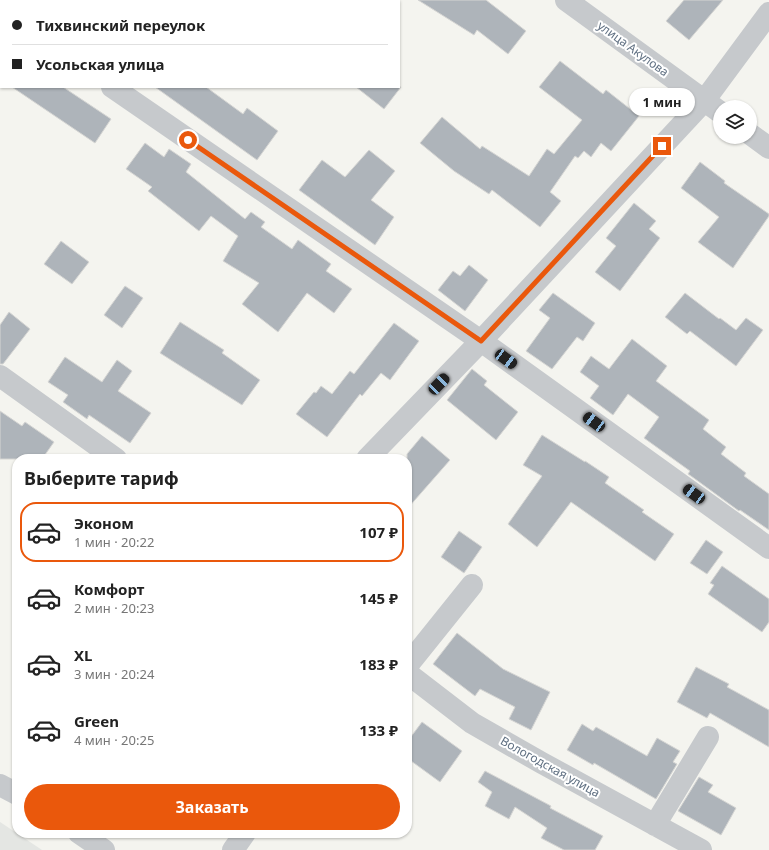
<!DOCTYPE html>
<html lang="ru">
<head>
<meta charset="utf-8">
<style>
	body { margin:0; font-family:"Noto Sans",sans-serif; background:#f6f6f6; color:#222; height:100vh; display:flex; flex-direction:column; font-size:15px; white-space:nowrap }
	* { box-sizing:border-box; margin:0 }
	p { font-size:13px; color:#767676 }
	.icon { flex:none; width:22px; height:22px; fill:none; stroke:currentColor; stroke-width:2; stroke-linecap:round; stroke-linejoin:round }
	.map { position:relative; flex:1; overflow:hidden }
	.drawer { position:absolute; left:12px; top:454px; width:400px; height:384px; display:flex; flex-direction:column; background:#fff; border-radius:16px; box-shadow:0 1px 3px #0004 }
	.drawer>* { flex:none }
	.guide { position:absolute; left:0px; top:0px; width:400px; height:88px; box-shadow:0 1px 3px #0004; display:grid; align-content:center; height:88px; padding:0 12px; background:#fff }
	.controls { position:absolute; left:713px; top:100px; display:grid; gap:8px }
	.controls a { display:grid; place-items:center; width:44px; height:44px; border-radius:50%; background:#fff; box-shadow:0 1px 3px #0004; font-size:20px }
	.end { position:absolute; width:18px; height:18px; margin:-9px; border:5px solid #ea580c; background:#fff; box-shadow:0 0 0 2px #fff }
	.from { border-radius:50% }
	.bubble { position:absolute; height:28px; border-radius:14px; background:#fff; box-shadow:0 1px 3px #0004; font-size:13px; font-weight:700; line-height:28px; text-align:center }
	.car { position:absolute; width:12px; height:24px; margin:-12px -6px; border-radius:5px; box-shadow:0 0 3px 1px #0007; background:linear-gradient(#222 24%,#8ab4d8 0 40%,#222 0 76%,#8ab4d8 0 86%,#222 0) }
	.guide b { display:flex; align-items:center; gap:14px; height:38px; font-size:15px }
	.guide b+b { border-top:1px solid #e0e0e0 }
	.guide i { width:10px; height:10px; background:#222 }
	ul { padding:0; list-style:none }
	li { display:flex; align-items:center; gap:12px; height:60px; margin:0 8px 6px; padding:0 4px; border:2px solid transparent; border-radius:16px }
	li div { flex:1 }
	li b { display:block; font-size:15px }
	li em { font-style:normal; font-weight:700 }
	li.current { border-color:#ea580c }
	li>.icon { width:36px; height:36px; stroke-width:1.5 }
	h2 { padding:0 12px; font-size:18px; line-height:48px }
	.action { display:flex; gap:8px; margin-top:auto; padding:8px 12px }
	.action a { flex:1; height:46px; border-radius:24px; background:#ea580c; color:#fff; font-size:16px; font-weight:700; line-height:46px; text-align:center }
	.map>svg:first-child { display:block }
	.built { fill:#e4e6e3 }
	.building { fill:#aeb4ba; stroke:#d5d5d3 }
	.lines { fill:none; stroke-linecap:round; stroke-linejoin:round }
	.minor { stroke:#c6c9cc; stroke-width:22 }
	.route { stroke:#ea580c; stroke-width:5 }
	.labels { text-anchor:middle; stroke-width:4; stroke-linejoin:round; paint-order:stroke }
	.street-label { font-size:12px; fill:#617183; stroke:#fff }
</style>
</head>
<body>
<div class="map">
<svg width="769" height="850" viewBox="0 0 769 850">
	<rect width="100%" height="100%" fill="#f4f4ef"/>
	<path class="built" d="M0,822L42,850H0Z"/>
	<path class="building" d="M418,0H486L526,31L508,54L477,30L474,35Z
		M684,0H723L689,40L666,21Z
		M560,61L603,94L606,90L639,116L611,151L601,143L591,157L584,151L578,158L575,156L550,192L561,201L540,227L492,190L489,194L454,171L420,143L442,117L480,149L482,146L529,176L547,149L554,154L582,120L539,87Z
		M12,87H63L111,119L95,143Z
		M155,87H206L243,114L247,108L278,131L257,160Z
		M356,87H401L384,109Z
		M145,143L164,157L169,149L191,164L186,172L245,219L251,212L265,222L261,227L292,249L298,240L331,264L326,271L352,289L334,313L307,293L278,332L242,304L259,283L223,261L238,236L211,216L199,231L148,191L152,187L126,169Z
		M369,150L395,171L371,200L394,217L375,245L299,190L322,160L345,177Z
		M700,162L725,181L724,183L769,214V216L733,268L698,242L719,217L681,188Z
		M634,203L656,221L649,229L660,238L620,291L595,272L616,246L606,238Z
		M61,241L89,262L72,284L44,264Z
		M469,265L488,280L465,311L438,290L453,271L460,276Z
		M125,286L143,298L122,328L104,315Z
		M553,293L595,323L583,341L577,337L552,369L526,351L550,318L539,310Z
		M685,293L719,319L720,318L736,330L746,318L763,330L736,366L690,331L687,334L665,317Z
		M9,312L30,329L3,364H0V325Z
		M180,322L224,350L222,353L260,380L242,405L160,353Z
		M394,323L419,341L390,380L381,373L362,396L360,394L327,437L296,414L314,392L316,393L321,386L332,394L350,371L354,374Z
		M632,339L667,366L656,381L709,420L703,429L726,447L721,454L746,473L744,476L769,494V530L740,510L739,511L691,476L688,474L690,471L644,438L659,417L628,394L613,415L590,398L599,386L580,372L591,356L609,369Z
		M65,357L102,382L117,360L132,371L118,391L151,413L130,443L89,415L87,419L63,402L68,395L48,382Z
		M472,369L487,381L484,385L518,412L496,440L447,400Z
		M0,411L22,426L25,422L54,442L42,459H0Z
		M542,435L585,462V461L609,477L605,483L644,510L642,512L674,534L655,561L571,502L537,547L508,524L542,476L523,465Z
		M422,436L450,460L407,509V454Z
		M459,531L482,547L464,573L441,557Z
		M706,540L723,552L707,574L690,563Z
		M722,566L769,599V622L762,632L708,594L714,585L710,583Z
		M457,633L503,669L550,692L531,730L509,719L515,707L480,689L475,696L433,664Z
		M696,667L729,684L727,687L769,710V747L710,713L707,718L677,702Z
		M422,722L462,751L440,782L407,758V742Z
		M582,724L593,731L596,727L647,756L657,738L680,751L673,762L677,764L656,799L594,763L593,765L567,750Z
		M485,771L551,806L550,808L603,836L595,850H564L541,838L547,828L515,807L509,819L485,806L492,792L478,782Z
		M699,777L713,785L708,792L736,808L721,835L678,811Z"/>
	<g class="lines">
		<path class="minor" d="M566,0L720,112
			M0,10L1,11
			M112,87L481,341L769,548
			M750,134L769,148
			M0,376L116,459
			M367,459L481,341L704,101L769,13
			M407,666L472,585
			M407,673L472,723L542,763L701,850
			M0,785L17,794
			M655,825L708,737
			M79,833L104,850
			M233,850L245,833"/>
	</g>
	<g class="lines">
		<path class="route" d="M188,140L481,341L662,146"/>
	</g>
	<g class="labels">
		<g class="street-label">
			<text transform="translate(633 49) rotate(36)" y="4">улица Акулова</text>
			<text transform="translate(550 767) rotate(29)" y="4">Вологодская улица</text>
		</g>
	</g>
</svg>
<div class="controls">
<a><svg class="icon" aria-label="layers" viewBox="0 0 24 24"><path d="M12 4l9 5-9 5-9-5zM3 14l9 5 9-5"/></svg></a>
</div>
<i class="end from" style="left:188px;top:140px"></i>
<i class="end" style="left:662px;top:146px"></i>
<div class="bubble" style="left:629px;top:88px;width:66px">1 мин</div>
<i class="car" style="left:506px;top:359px;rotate:126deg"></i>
<i class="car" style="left:439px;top:384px;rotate:44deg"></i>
<i class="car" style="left:594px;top:422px;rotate:306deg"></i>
<i class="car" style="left:694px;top:494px;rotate:306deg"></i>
<div class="guide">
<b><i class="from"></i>Тихвинский переулок</b>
<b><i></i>Усольская улица</b>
</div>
<section class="drawer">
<h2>Выберите тариф</h2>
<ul>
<li class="current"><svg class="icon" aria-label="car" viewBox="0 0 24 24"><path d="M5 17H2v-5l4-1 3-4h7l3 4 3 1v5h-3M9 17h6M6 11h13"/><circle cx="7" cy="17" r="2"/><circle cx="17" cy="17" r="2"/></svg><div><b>Эконом</b><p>1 мин · 20:22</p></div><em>107 ₽</em></li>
<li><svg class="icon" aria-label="car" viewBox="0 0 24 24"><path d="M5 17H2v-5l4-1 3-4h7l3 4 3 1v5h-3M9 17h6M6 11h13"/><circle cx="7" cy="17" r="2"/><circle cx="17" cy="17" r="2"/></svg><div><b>Комфорт</b><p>2 мин · 20:23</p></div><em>145 ₽</em></li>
<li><svg class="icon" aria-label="car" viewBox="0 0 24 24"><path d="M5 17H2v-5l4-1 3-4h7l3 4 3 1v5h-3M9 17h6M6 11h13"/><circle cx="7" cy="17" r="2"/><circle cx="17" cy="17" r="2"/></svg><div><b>XL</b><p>3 мин · 20:24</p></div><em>183 ₽</em></li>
<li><svg class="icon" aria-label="car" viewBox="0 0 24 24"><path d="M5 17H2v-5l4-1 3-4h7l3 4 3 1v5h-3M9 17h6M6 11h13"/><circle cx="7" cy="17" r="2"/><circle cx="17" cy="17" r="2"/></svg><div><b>Green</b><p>4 мин · 20:25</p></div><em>133 ₽</em></li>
</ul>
<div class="action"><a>Заказать</a></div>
</section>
</div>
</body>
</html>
